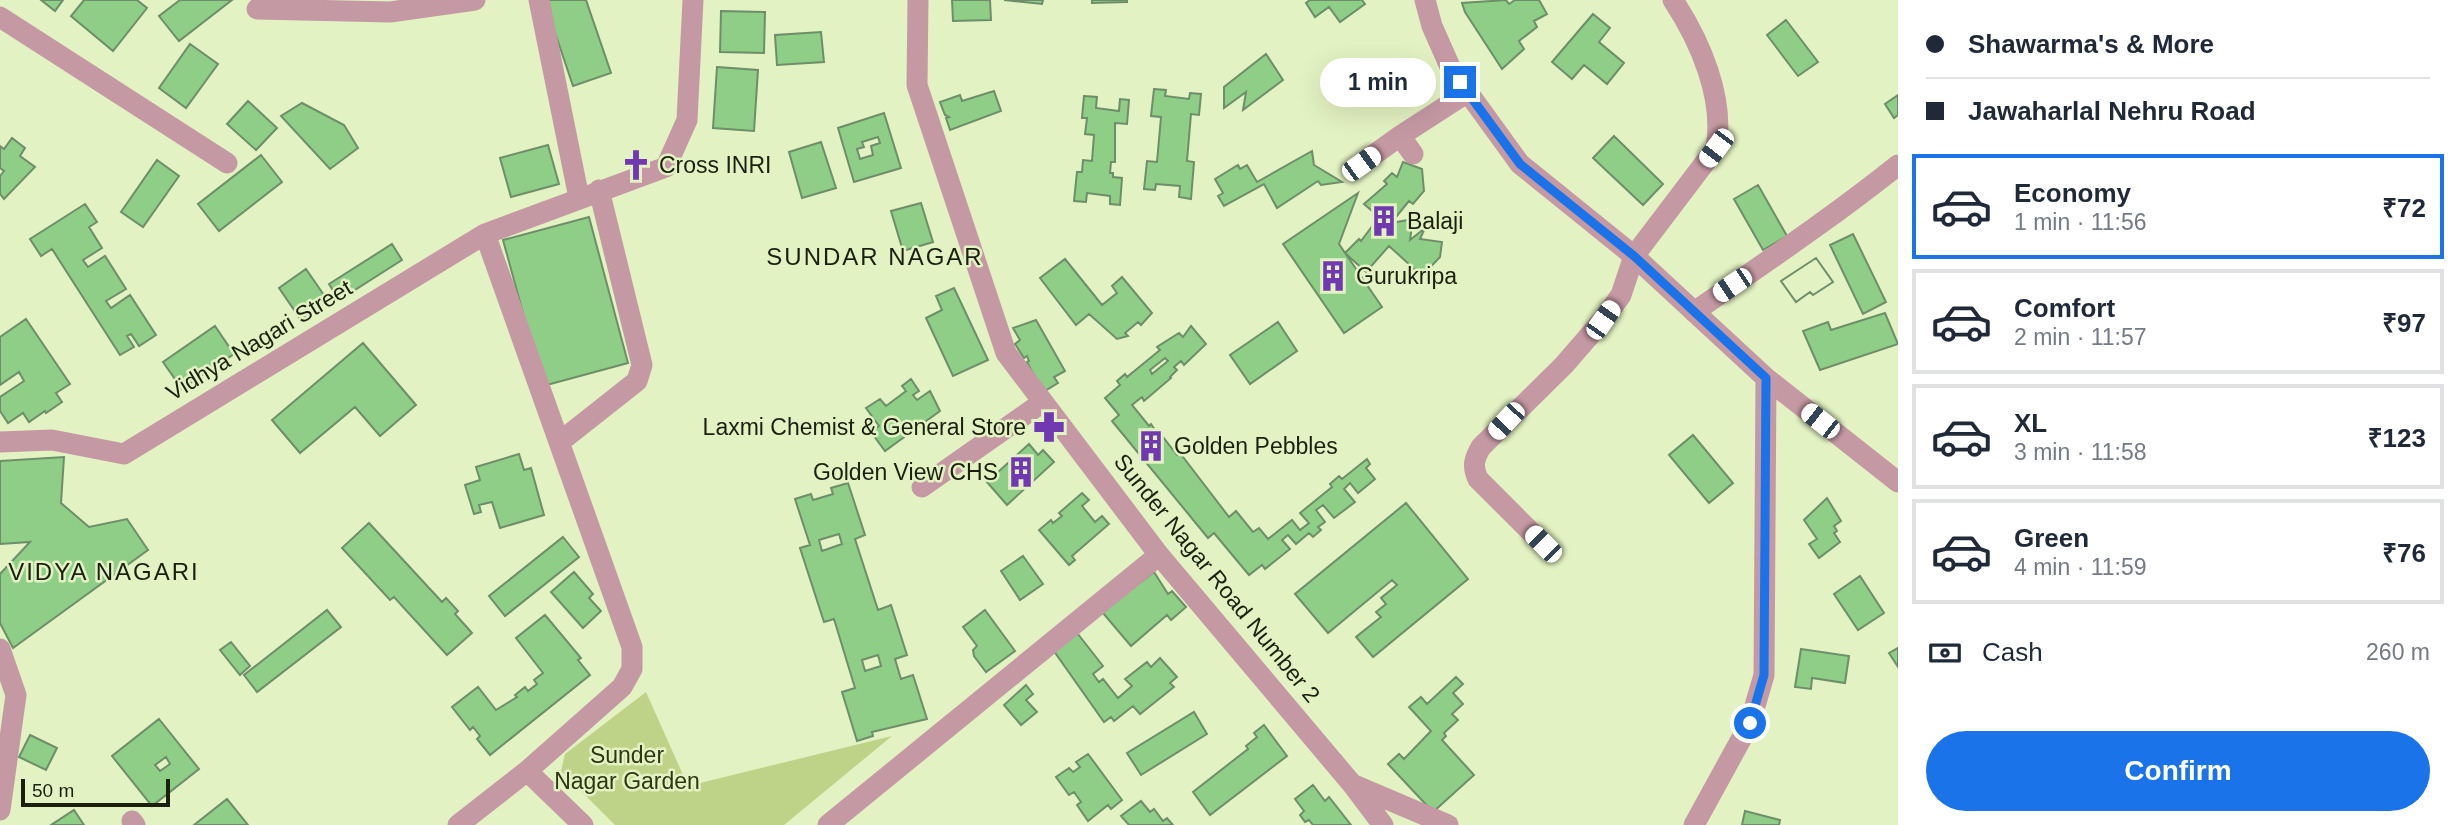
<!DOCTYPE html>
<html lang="en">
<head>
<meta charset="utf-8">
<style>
	body { margin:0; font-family:Helvetica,sans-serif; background:#f2f2f3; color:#1f2937; height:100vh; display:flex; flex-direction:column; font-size:26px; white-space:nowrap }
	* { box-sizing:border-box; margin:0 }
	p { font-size:23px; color:#747a83 }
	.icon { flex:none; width:38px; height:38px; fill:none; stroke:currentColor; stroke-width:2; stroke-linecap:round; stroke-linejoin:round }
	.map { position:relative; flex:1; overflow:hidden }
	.side { display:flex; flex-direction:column; background:#fff; width:560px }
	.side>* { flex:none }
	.hud { display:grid; align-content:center; height:154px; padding:0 28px; background:#fff }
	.scale { position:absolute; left:21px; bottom:18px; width:149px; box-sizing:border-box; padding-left:7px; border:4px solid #1b200e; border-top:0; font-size:19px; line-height:24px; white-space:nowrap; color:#1b200e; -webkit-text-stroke:5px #e3f2c2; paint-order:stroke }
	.end { position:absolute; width:32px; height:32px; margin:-16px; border:9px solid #1a73e8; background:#fff; box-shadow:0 0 0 4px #fff }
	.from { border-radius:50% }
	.bubble { position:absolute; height:49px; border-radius:24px; background:#fff; box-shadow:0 7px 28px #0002; font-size:23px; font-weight:700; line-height:49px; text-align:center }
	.car { position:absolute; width:21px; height:42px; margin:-21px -10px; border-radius:9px; box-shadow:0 0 5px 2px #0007; background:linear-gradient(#fff 24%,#345 0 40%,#fff 0 76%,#345 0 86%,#fff 0) }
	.hud b { display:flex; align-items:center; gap:24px; height:66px; font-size:26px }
	.hud b+b { border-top:2px solid #e0e1e3 }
	.hud i { width:18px; height:18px; background:#1f2937 }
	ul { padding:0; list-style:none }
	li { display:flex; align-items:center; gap:21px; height:105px; margin:0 14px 10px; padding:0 14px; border:4px solid #e0e1e3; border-radius:0px }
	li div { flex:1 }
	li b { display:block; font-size:26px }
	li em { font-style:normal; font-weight:700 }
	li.on { border-color:#1a73e8 }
	li>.icon { width:63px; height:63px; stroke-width:1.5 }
	.pay { display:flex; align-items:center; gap:18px; height:77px; padding:0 28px; font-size:26px }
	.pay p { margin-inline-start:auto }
	.cta { display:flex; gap:14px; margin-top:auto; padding:14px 28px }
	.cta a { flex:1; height:80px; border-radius:42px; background:#1a73e8; color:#fff; font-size:28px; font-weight:700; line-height:80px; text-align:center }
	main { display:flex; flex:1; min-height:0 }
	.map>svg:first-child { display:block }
	.green { fill:#bed388 }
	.building { fill:#8ece86; stroke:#6e8e6a; stroke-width:2; fill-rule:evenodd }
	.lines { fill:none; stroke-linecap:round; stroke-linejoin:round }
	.minor { stroke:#c599a4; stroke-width:21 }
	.route { stroke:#1a73e8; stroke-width:9 }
	.labels { text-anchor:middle; stroke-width:5; stroke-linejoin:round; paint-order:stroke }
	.poi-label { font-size:23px; fill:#1b200e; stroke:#e3f2c2; text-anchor:start }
	.street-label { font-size:23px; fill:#1b200e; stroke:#e3f2c2 }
	.park-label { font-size:23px; fill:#2e3712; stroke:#e3f2c2 }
	.neighbourhood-label { font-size:24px; letter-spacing:2px; fill:#1b200e; stroke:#e3f2c2 }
</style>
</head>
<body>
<main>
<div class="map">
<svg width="1898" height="825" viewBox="0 0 1898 825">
	<rect width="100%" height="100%" fill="#e3f2c2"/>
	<path class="green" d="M646,692L688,786L892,736L784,825H615L561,771L565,754Z"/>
	<path class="building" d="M41,0H63L55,11Z
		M84,0H137L147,8L113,51L71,16Z
		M180,0H232L179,41L159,16Z
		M544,0H586L611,73L573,86Z
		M952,0H990L991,20L953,21Z
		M1004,0H1043L1042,4Z
		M1092,0H1127V2L1092,3Z
		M1310,0H1362L1365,4L1340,22L1329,7L1315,17L1306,3Z
		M1506,0L1509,4L1515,0H1539L1547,14L1534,21L1537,27L1519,41L1524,49L1502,69L1465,12L1462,3Z
		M721,11L765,12L764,53L720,52Z
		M1593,14L1610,28L1599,42L1624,63L1607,84L1584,65L1572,79L1552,62Z
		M1786,20L1818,62L1798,76L1767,35Z
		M821,32L824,62L777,65L775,35Z
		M190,44L218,64L186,108L159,88Z
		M1266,54L1283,80L1243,110L1246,92L1224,108V87Z
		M717,67L758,70L754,131L713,128Z
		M1154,89L1166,90L1165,96L1189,99L1190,93L1201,94L1199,115L1191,114L1187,161L1194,162L1191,199L1179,197L1180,186L1156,184L1155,190L1144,189L1147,161L1157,162L1161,117L1151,116Z
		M994,91L1001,111L950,130L946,118L949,117L945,115L940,102L960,95L962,101Z
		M1898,95V115L1894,118L1885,104Z
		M1084,96L1097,97L1096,108L1119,111L1120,99L1129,100L1127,124L1115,123V162H1111L1110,173H1113V177L1122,178L1120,205L1110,204V196L1087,193L1086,202L1074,201L1077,172H1082L1083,160L1092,161L1094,135L1085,134L1087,118H1082Z
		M248,101L277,128L256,150L227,124Z
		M302,103L344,125L358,148L330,169L281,116Z
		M884,113L901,168L854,182L838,128ZM878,137L880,143L871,146L873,155L860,159L857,149L864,147L862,142Z
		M1614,136L1663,184L1643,205L1593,158Z
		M12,138L25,148L20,156L35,167L4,199L0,194V176L4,171L0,168V146L4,149Z
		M821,142L836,188L802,198L789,152Z
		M548,145L559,184L511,197L500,158Z
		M1312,151L1314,165L1342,182L1321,185L1318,181L1277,208L1264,184L1224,206L1218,196L1223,193L1215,179L1238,165L1240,169L1247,165L1257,182Z
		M261,155L282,182L219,231L198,204Z
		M157,160L179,176L143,227L121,212Z
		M1403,162L1422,169L1424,191L1413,204L1409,201L1391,223L1413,219L1410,240L1425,228L1420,239L1442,242L1440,257L1422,276L1389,246L1366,272L1345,253L1359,239L1361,241L1379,217L1364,204L1387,184L1384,181L1392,173L1397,177Z
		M1758,185L1787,236L1763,250L1734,199Z
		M1358,193L1339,244L1382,307L1344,333L1283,244Z
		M921,203L933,242L903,251L891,211Z
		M85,204L97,222L89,227L102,248L83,260L88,267L105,256L126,289L106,301L111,308L130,295L156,335L139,346L131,334L127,336L134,347L120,355L52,249L41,256L30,239Z
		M589,217L628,363L543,386L503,240Z
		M1853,234L1886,302L1863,314L1830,245Z
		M392,244L402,260L339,300L329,284Z
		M1816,258L1833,282L1813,295L1810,292L1796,302L1781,281Z
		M1816,258L1833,282L1813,295L1810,292L1796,302L1781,281Z
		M1065,259L1102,305L1117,293L1112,286L1122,277L1152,313L1141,325L1138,322L1125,333L1128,336L1117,339L1089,314L1076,325L1040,278Z
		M306,269L328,301L301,320L279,288Z
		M954,288L988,360L953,376L926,318L942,310L936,296Z
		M1885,313L1898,344L1820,370L1803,331L1828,322L1831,330Z
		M26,319L70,384L56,393L62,402L46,413L45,411L29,422L23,413L8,423L0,411V397L24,381L19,372L0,385V337Z
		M1036,320L1065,371L1054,377L1058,383L1043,392L1027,362L1029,361L1027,356L1024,358L1015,344L1020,340L1013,328Z
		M1278,322L1297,351L1250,384L1230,355Z
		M215,326L234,354L182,389L163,362Z
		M1191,326L1206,344L1184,365L1181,361L1174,367L1177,370L1170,377L1171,378L1144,401L1142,397L1132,405L1149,426L1151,424L1161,439L1163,437L1177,455L1180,453L1229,517L1236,511L1253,532L1259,528L1268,539L1292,520L1300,530L1309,523L1300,513L1332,487L1330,484L1339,476L1342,479L1367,459L1370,464L1366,468L1375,479L1358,493L1350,483L1344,489L1355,502L1334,518L1323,505L1316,510L1325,522L1318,527L1321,530L1313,537L1309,533L1296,544L1288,535L1282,540L1290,549L1265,569L1262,565L1249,575L1214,533L1208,538L1112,421L1119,415L1105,398L1120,385L1117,381L1125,374L1127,377L1160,350L1157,347L1179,333L1183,337ZM1165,358L1168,361L1152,374L1150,370Z
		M363,343L416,405L380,436L355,407L300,453L272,420Z
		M911,379L919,391L913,395L917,400L930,391L940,411L885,451L871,432L879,426L866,408L880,399L886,406L906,391L902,386Z
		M1693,435L1733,483L1709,503L1669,455Z
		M1029,444L1038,455L1043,450L1054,462L1007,505L987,482Z
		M519,454L524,470L531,468L544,515L500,528L492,502L479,505L481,512L474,514L465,485L480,480L476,467Z
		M64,457L61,503L89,527L127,519L148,550L13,648L0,623V574L30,542L0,544V461Z
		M848,483L865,535L855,539L878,610L891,605L907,655L895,659L901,679L913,675L927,719L872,732L873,736L857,741L842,692L855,688L834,619L824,622L800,548L810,545L795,499L811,494L813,500L833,494L831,488ZM839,534L842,544L822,551L819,540ZM878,655L881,666L865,671L862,660Z
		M1082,493L1089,500L1082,506L1095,522L1102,516L1109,524L1072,556L1075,560L1069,565L1039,530L1051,520L1053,523L1062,516L1059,513Z
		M1827,498L1841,521L1834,526L1837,531L1834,533L1840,542L1819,558L1809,544L1817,539L1804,520Z
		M1406,503L1468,579L1373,657L1356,637L1381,617L1376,612L1386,604L1381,598L1397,585L1392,580L1328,633L1295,594Z
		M369,523L442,602L446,598L458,611L455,614L472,633L447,655L394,597L390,600L342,548Z
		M563,537L579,557L505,616L489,596Z
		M1023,556L1043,584L1020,600L1001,571Z
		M574,572L593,594L589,598L601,611L583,628L551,592Z
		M1154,572L1168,594L1172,591L1186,607L1171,620L1167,615L1131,646L1102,612Z
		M1860,576L1884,613L1858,630L1834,594Z
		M327,610L341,627L257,692L244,675Z
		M985,610L1015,651L986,672L974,656L973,650L977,646L963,627Z
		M545,615L581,658L578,660L590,675L490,755L477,739L480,736L473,727L470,730L452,707L478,687L496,710L517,697L515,695L525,687L528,691L537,684L534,680L543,673L516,638Z
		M1074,629L1103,666L1093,674L1099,682L1103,679L1118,698L1132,686L1125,679L1147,662L1151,667L1160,658L1177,677L1170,683L1174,687L1140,714L1133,706L1114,721L1111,717L1104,722L1051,647Z
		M231,642L250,666L240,675L220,650Z
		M1898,648V667L1889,653Z
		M1801,649L1849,656L1845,683L1812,678L1811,689L1795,687Z
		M1456,677L1463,684L1453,693L1463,704L1452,714L1458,720L1444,733L1446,736L1442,740L1474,775L1433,812L1388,764L1399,754L1404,759L1431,731L1409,707L1421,697L1427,704Z
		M1026,685L1033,694L1026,700L1037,712L1021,725L1004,705Z
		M1194,712L1207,734L1141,775L1127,753Z
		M159,719L199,769L152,806L112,756ZM166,757L170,764L160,771L155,765Z
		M1264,725L1287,756L1210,815L1193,792L1248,749L1246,746L1257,737L1254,733Z
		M30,735L57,748L46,770L19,757Z
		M1088,754L1122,800L1111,809L1108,805L1088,821L1077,805L1081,802L1074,792L1069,795L1056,777L1069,768L1073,772L1080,767L1076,762Z
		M1313,785L1325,801L1329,797L1351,825H1313L1309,820L1305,822L1300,815L1304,811L1295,799Z
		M227,799L248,825H194Z
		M1141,801L1150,812L1154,809L1163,821L1167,818L1173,825H1129L1121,816Z
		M74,810L84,825H51Z
		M1745,811L1780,820L1779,825H1742Z"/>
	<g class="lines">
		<path class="minor" d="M539,0L579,198
			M918,0L917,85L1006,353L1159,555L1352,784L1383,825
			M1425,0L1432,26L1451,69L1520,164L1634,256L1766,378L1898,482
			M257,9L390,12L475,0
			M0,17L227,163
			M1400,136L1468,92
			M1361,164L1400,136L1413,154
			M1694,312C1763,264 1833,217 1898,165
			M561,441L637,381L642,365L599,190
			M0,442L52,440L124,454L485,234
			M922,487L1043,402
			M1543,544L1478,479C1472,466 1474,459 1481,447L1564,365L1603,320L1621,295L1634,256L1716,148C1725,98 1700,41 1673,0
			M0,649L16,695L0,810
			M527,771L583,825
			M1354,785L1448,825
			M132,821L135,825
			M458,825L527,771L622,687L632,669V647L485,234L666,167L687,120L693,0
			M828,825L1159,555
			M1694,825L1750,723L1764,675L1766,378"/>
	</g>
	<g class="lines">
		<path class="route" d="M1460,82L1520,164L1634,256L1766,378L1764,675L1750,723"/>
	</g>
	<defs>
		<symbol id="church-bare" viewBox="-9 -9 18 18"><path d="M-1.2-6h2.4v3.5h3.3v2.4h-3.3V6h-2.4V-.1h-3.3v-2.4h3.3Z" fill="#7139af" stroke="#e3f2c2" stroke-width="2.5" paint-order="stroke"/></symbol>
		<symbol id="building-bare" viewBox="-9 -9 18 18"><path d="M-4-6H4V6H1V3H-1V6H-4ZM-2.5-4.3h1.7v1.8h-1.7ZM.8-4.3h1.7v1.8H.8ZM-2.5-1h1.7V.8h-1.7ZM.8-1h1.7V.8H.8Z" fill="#7139af" stroke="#e3f2c2" stroke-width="2.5" paint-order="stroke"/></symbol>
		<symbol id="pharmacy-bare" viewBox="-9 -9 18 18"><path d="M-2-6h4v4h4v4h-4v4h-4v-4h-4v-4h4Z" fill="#7139af" stroke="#e3f2c2" stroke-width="2.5" paint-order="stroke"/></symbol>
	</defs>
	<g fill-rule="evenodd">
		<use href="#church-bare" x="614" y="143" width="44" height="44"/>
		<use href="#building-bare" x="1362" y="199" width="44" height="44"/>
		<use href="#building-bare" x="1311" y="254" width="44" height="44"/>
		<use href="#pharmacy-bare" x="1027" y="405" width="44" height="44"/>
		<use href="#building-bare" x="1129" y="424" width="44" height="44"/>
		<use href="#building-bare" x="999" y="450" width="44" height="44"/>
	</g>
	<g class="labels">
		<g class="poi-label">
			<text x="659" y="173">Cross INRI</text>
			<text x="1407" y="229">Balaji</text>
			<text x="1356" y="284">Gurukripa</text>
			<text x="1026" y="435" text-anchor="end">Laxmi Chemist &amp; General Store</text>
			<text x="1174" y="454">Golden Pebbles</text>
			<text x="998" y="480" text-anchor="end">Golden View CHS</text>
		</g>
		<g class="street-label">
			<text transform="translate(259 340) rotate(-31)" y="8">Vidhya Nagari Street</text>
			<text transform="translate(1217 578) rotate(51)" y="8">Sunder Nagar Road Number 2</text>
		</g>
		<g class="park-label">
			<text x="627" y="763">Sunder<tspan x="627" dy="26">Nagar Garden</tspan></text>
		</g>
		<g class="neighbourhood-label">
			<text x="875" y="265">SUNDAR NAGAR</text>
			<text x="104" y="580">VIDYA NAGARI</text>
		</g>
	</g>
</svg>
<div class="scale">50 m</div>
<i class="end from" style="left:1750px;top:723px"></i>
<i class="end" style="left:1460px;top:82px"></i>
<div class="bubble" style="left:1320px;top:58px;width:116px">1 min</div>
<i class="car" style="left:1716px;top:148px;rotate:217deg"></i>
<i class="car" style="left:1361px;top:164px;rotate:54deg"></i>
<i class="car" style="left:1732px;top:285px;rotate:236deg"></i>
<i class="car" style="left:1603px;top:320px;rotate:35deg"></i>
<i class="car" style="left:1506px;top:421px;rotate:223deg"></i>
<i class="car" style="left:1820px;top:421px;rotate:308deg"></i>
<i class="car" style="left:1543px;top:544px;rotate:315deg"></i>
</div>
<section class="side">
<div class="hud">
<b><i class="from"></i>Shawarma's &amp; More</b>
<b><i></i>Jawaharlal Nehru Road</b>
</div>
<ul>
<li class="on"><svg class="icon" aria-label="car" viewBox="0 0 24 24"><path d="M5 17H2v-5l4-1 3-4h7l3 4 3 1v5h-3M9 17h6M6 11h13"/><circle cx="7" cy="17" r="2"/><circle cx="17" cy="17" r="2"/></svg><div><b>Economy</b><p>1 min · 11:56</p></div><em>₹72</em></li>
<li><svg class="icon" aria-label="car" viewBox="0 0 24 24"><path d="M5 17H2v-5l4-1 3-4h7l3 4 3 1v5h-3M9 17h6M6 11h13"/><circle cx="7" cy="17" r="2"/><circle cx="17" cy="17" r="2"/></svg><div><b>Comfort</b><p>2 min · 11:57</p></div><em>₹97</em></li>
<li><svg class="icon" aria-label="car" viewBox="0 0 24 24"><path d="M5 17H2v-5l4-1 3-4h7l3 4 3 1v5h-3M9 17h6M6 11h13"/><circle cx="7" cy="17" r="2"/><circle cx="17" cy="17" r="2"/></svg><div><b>XL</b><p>3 min · 11:58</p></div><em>₹123</em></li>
<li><svg class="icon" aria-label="car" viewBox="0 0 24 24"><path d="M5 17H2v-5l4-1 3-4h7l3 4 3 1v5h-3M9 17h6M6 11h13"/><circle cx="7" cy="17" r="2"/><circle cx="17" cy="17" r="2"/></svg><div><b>Green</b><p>4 min · 11:59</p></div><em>₹76</em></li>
</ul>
<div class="pay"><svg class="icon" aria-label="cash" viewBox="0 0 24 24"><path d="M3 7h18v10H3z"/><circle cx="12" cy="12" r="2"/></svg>Cash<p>260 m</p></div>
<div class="cta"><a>Confirm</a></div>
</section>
</main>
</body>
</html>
